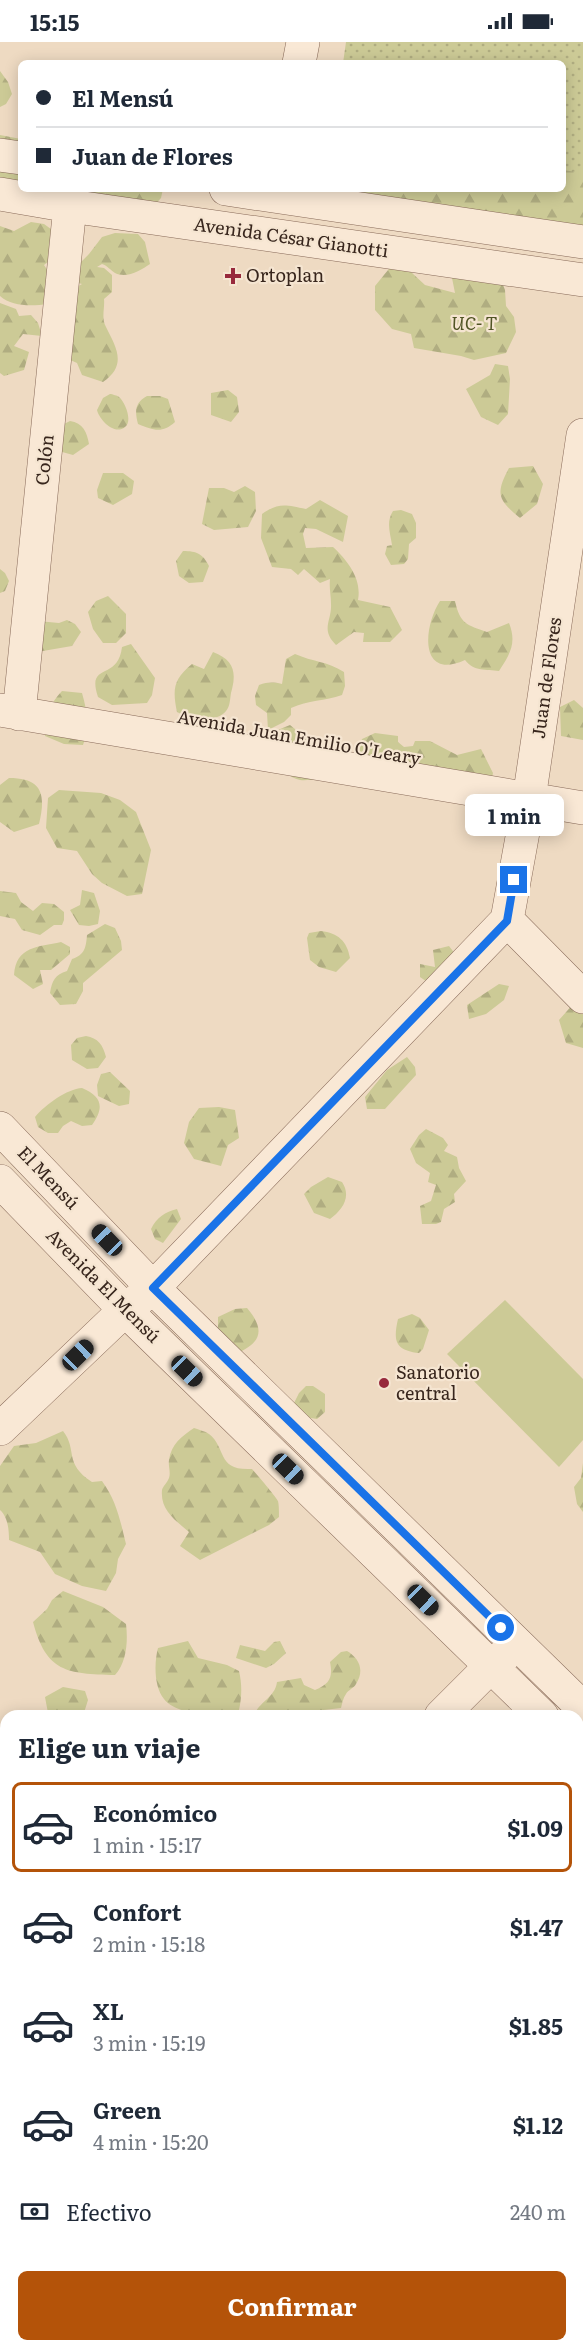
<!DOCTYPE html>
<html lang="es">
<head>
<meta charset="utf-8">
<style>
	body { margin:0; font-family:Literata,serif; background:#f2f2f3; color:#1f2937; height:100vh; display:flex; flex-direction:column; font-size:22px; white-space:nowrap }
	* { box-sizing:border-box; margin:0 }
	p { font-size:20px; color:#747a83 }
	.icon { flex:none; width:33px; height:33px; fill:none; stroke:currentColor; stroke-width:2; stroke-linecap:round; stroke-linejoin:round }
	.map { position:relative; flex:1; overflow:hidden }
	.details { position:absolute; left:0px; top:1668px; width:584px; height:642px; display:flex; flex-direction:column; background:#fff; border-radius:18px 18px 0 0; box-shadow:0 3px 15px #0003 }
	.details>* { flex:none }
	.guide { position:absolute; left:18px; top:18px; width:548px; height:132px; border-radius:9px; box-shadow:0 3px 15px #0003; display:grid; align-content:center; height:132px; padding:0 18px; background:#fff }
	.end { position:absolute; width:27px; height:27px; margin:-14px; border:8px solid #1a73e8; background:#fff; box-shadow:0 0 0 3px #fff }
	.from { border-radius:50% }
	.bubble { position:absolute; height:42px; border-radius:9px; background:#fff; box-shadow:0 3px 15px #0003; font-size:20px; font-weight:700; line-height:42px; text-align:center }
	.car { position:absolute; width:18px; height:36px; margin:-18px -9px; border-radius:8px; box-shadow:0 0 4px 2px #0007; background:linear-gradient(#222 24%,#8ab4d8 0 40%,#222 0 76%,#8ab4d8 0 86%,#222 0) }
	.guide b { display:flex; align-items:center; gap:21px; height:57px; font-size:22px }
	.guide b+b { border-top:2px solid #e0e1e3 }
	.guide i { width:15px; height:15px; background:#1f2937 }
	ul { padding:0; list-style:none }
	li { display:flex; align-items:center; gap:18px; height:90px; margin:0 12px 9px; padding:0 6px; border:3px solid transparent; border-radius:9px }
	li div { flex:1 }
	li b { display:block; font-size:22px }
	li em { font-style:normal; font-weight:700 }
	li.selected { border-color:#b45309 }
	li>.icon { width:54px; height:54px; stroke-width:1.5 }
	h2 { padding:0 18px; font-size:27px; line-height:72px }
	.pay { display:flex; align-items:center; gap:15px; height:66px; padding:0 18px; font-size:22px }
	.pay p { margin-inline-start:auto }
	.button { display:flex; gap:12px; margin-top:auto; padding:12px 18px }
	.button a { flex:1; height:69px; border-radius:9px; background:#b45309; color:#fff; font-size:24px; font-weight:700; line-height:69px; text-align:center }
	.status { display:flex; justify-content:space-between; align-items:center; height:42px; padding:0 30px; background:#fff; direction:ltr }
	.status svg { height:16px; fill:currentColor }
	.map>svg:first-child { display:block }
	.forest { fill:url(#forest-firs) }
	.park { fill:url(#park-dots) }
	.garden { fill:#ccca96 }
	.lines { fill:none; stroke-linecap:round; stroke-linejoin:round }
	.minor-casing { stroke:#886a59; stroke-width:34 }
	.minor { stroke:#f9e8d5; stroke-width:33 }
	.route { stroke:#1a73e8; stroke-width:8 }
	.poi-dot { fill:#97293c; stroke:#f5e5d1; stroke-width:2 }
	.labels { text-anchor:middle; stroke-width:4.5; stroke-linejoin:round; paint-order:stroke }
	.street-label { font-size:18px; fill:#38261d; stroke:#f5e5d1 }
	.poi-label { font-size:18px; fill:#38261d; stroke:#f5e5d1; text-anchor:start }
	.park-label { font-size:18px; font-style:italic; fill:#505424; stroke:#f5e5d1 }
</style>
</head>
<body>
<div class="status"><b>15:15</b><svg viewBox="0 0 49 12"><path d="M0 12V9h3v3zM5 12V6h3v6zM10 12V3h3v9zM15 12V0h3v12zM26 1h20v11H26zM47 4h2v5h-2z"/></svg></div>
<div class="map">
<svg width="583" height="2310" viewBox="0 0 583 2310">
	<defs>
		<pattern id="forest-firs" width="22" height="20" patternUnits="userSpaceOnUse" patternTransform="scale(1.5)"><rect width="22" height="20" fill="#ccca96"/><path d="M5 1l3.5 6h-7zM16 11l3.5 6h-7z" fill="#b0ad81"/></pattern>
		<pattern id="park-dots" width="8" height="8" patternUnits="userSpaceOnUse" patternTransform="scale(1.5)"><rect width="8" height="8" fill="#ccca96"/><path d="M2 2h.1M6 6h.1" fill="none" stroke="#b0ad81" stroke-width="1.8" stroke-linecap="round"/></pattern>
	</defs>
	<rect width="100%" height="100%" fill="#eedac2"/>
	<path class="forest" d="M0,29L8,40L12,52L6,62L0,65Z
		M0,93L21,97V147H163L161,156L153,165L0,150Z
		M563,118L583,119V194L323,147H562Z
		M31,180L44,182L62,195L58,212L44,223L48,229V262C32,264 12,265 0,254V184L14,189Z
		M115,191L138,192L145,200L150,222C141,228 127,237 115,231C110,228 108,224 102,222L97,225L104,226L112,233V250L104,257C105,266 101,276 106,285C117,307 127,323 103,340L82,333L77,321L68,317L75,246L82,242L74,240L80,221L89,212L102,195Z
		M397,217L425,243L455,251L452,236L467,226L499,233L505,248L506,264L514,275L516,290L506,311L474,318L461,314L414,306L411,292L392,287L375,268V244Z
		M0,261L16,267L19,274L31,273L38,281L42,294L23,292L14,304L29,310L24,328L4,334L0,331Z
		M495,322L508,324L510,337L508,372L498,383L481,375L466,347L490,333Z
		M228,348L237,355L239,370L231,380L211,373V351Z
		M110,352C112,352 118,354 119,355C125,360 133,379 125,385C114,394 99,377 97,368L103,356Z
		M147,354H160L168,357L175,380C162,392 153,388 138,382C135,370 134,361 147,354Z
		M70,379C83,381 87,390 89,402L73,413L55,408L62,383Z
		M533,424L543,442L537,462L520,476C498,458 495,452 509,426Z
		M103,431H123L134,439L132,452L113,463L98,456L97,448Z
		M245,444L255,450L256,469L248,485L214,488L202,482L209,446H224L234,450Z
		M320,458L348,474L343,500L316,487L305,486L303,492L306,506L333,505C348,519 362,537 358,558L390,565L402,588L390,600H363L364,591L354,590L336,603C320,587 332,579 331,562C331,553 329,546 330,537L320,541L304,527L298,533L291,527L272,525L261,496L262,472C279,460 286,463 306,467Z
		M401,468L412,472L416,481V496L409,502L408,517L404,522L391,523L385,512L387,504L392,503C390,490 386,480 393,469Z
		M183,509C197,509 203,512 209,524L203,540L189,541L179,534L176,519Z
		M0,527L5,531L9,539L5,549L0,551Z
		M108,554L126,572V591L116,601H103L93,587L88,570L96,559Z
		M440,559H455C460,582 467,583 487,590L509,581C517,601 510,612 499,629C486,627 474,630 465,618C419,639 423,585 440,559Z
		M67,578L75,582L81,590L72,604L37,610L38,579L59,581Z
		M131,602L155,636L152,653L147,661L112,663L98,655C86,619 118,640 122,605Z
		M213,610C234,618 237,630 231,651C230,657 230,665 226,669C216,682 188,676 177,670C172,646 174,637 192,622L204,627Z
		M295,612C313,620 327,619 344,630L345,644L342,653C325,659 308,658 291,666V673L284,680L268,688L267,671L256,663L255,654L259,643C268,640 273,640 282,642L286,617Z
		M62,649L82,651C87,668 90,685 83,703L64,702L45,694C43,676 50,662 62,649Z
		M574,658L583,666V698L561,694L560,665Z
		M290,683L321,708L319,737C313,737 306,739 300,738C281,734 267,710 263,694Z
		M375,691L398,694V700L404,705L413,704L415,699H430L457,713L481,707L493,731L490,744L359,719L358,708L362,697Z
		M9,736C43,736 46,753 39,782L14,790L0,780V743Z
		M59,748L101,751L120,758L136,770L151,808L142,852L127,854L102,841L92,832L77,809L57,806L46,786L48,756Z
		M82,848L94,851L100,869L98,882L89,884L79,883L70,868L80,863Z
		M0,849L16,851L21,860L33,869L42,861L54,862L64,870V878L62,883H54L40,893L22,888L15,877L0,874Z
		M105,882L115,886L121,899L122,908L83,941V949L76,962L60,963L50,951C52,938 55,933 67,929L72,917C85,913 86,905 87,893Z
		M321,889C338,891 347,899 350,916L336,930L319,925L310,918L307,896L309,891Z
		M61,900L70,905V912L51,928H40L43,942L33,947L14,933C16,904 38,905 61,900Z
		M449,904L459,917L433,944L420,935V922L435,925L433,908Z
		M499,942L509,944L504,958L486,972L469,977L467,963Z
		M575,960L583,965V1006L566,1001L559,978Z
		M86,994C98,996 103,1003 106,1015L98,1026L87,1027L72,1018L71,1003L77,996Z
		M407,1015L415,1025L416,1033L385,1067H367L365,1055L387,1028Z
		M110,1030L130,1049L129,1062L119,1064L98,1054L97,1043L101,1032Z
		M82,1046C103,1055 104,1066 92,1083L82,1084L71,1079L63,1084L58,1091H48L38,1085L35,1075C46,1062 67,1047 82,1046Z
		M219,1065L235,1068L239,1096L228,1103L221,1124L194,1117L184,1101L189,1080L199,1066Z
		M426,1087L443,1096L448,1103L444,1109L457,1115L459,1126L466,1139L454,1152L455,1160L444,1167L441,1180L436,1182H422L420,1164L431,1159L436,1143L428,1140L430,1131L416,1121L410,1107L419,1093Z
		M328,1135L342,1140C352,1155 342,1168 330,1177L314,1171L304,1152L311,1145Z
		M177,1167L181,1177L163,1201L155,1197L151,1187C157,1175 165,1170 177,1167Z
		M247,1266C266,1288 261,1301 236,1312L218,1297V1275L235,1267Z
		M412,1272L420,1276L429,1288L423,1307L419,1311C395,1308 393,1299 398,1277Z
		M306,1344H313L325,1352V1370L317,1377L298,1374L292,1365L299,1351Z
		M194,1386C199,1388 205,1389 209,1392C227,1406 216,1429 252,1427C255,1430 277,1456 278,1459C279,1463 279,1470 279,1475L269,1483L200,1518L180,1504L189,1490C175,1478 160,1468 162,1448C163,1444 167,1441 169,1436C171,1431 168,1423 169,1418C171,1402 182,1394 194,1386Z
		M63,1389C78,1408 63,1421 92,1440L102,1439C117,1460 120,1478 126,1502L118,1517L116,1531L106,1549L82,1544L55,1532L40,1510L9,1498C9,1488 8,1475 0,1468V1424L14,1404L36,1401Z
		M583,1421V1470L577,1462L574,1445L581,1436Z
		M63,1549L103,1565L126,1582C128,1598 127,1620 115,1633C67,1632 46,1630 33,1580L47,1567L52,1558Z
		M188,1599L198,1616L227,1623L239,1629C242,1642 242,1654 239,1668C224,1679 176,1673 164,1657C154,1645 154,1621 158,1606Z
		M280,1599L286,1611L274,1622L266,1626L236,1616L240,1603L265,1609L274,1600Z
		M347,1609C359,1616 365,1628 356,1642C354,1646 348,1648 346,1652C343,1656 342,1662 341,1666L315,1669L300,1674H254C258,1660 275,1656 277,1640L301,1636L304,1643L315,1648C330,1642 333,1635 330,1620L341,1610Z
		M63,1645L85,1649L88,1658L83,1674H52L48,1671L45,1655Z
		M3,1693H6V1718L2,1719L0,1728V1696Z
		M583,1926V2005L578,2008V1929Z
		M0,2198L6,2202V2253L0,2251Z
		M579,2200L583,2203V2248L578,2255V2201Z
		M43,2304H263L261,2310H43Z
		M278,2304H441L448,2310H369L364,2306L352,2310H276V2306Z"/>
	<path class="park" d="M346,0H583V131L563,128L562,21H343Z"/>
	<path class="garden" d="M505,1258L583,1337V1398L559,1425L447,1312Z"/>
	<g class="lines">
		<defs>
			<path id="minor" d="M299,21L303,0
				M0,113L21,116
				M226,147L583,200
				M0,152L70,164L583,238
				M0,668L583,766
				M19,672L70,164
				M507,878L529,757L583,393
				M507,878L583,955
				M0,1086L153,1246L583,1666
				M0,1139L125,1268L542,1674
				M0,1387L125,1268L153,1246L507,878
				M441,1674L491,1624L508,1610
				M578,1709L583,1714
				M0,1869L6,1875
				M0,2118L6,2112
				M442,2304L448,2310
				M560,2310L566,2304"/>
		</defs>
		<use href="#minor" class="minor-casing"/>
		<use href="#minor" class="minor"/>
	</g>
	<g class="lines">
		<path class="route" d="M501,1586L153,1246L507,879L514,838"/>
	</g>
	<g class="poi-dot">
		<path d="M230 225h6v6h6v6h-6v6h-6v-6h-6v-6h6z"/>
		<circle cx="384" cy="1341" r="6"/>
	</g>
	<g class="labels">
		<g class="street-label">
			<text transform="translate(291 196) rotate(8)" y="6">Avenida César Gianotti</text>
			<text transform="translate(45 418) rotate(-84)" y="6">Colón</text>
			<text transform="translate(547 636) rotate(-82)" y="6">Juan de Flores</text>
			<text transform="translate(299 696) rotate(10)" y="6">Avenida Juan Emilio O'Leary</text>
			<text transform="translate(48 1136) rotate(46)" y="6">El Mensú</text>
			<text transform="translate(103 1244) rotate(45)" y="6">Avenida El Mensú</text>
		</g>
		<g class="poi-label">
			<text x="246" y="240">Ortoplan</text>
			<text x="396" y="1337">Sanatorio<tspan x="396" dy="21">central</tspan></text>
		</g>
		<g class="park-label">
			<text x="474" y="288">UC- T</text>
		</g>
	</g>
</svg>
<i class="end from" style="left:501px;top:1586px"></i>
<i class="end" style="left:514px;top:838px"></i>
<div class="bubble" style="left:465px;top:752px;width:99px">1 min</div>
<i class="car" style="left:107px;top:1198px;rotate:316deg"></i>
<i class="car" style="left:78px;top:1313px;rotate:46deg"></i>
<i class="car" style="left:187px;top:1329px;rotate:134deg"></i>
<i class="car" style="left:288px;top:1427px;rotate:134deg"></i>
<i class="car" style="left:423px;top:1558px;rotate:134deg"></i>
<div class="guide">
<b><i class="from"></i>El Mensú</b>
<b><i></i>Juan de Flores</b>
</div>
<section class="details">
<h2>Elige un viaje</h2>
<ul>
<li class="selected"><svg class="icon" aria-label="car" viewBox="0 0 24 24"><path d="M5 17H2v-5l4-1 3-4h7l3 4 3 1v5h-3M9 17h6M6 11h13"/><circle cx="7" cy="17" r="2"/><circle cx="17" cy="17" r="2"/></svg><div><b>Económico</b><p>1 min · 15:17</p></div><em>$1.09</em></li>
<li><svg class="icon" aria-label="car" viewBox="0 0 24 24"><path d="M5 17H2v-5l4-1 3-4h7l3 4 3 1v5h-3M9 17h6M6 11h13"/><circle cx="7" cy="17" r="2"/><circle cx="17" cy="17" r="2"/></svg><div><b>Confort</b><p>2 min · 15:18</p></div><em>$1.47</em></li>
<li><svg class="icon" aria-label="car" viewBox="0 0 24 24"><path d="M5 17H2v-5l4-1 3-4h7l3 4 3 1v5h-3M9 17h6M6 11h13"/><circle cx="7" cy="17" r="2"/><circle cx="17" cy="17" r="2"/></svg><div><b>XL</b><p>3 min · 15:19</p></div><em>$1.85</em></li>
<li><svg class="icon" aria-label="car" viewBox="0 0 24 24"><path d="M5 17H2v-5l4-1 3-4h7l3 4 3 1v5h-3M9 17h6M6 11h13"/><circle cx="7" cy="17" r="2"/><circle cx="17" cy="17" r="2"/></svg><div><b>Green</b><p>4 min · 15:20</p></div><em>$1.12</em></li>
</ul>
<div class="pay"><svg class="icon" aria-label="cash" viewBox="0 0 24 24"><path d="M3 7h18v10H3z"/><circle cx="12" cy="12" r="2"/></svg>Efectivo<p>240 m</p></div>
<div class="button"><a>Confirmar</a></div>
</section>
</div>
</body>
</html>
